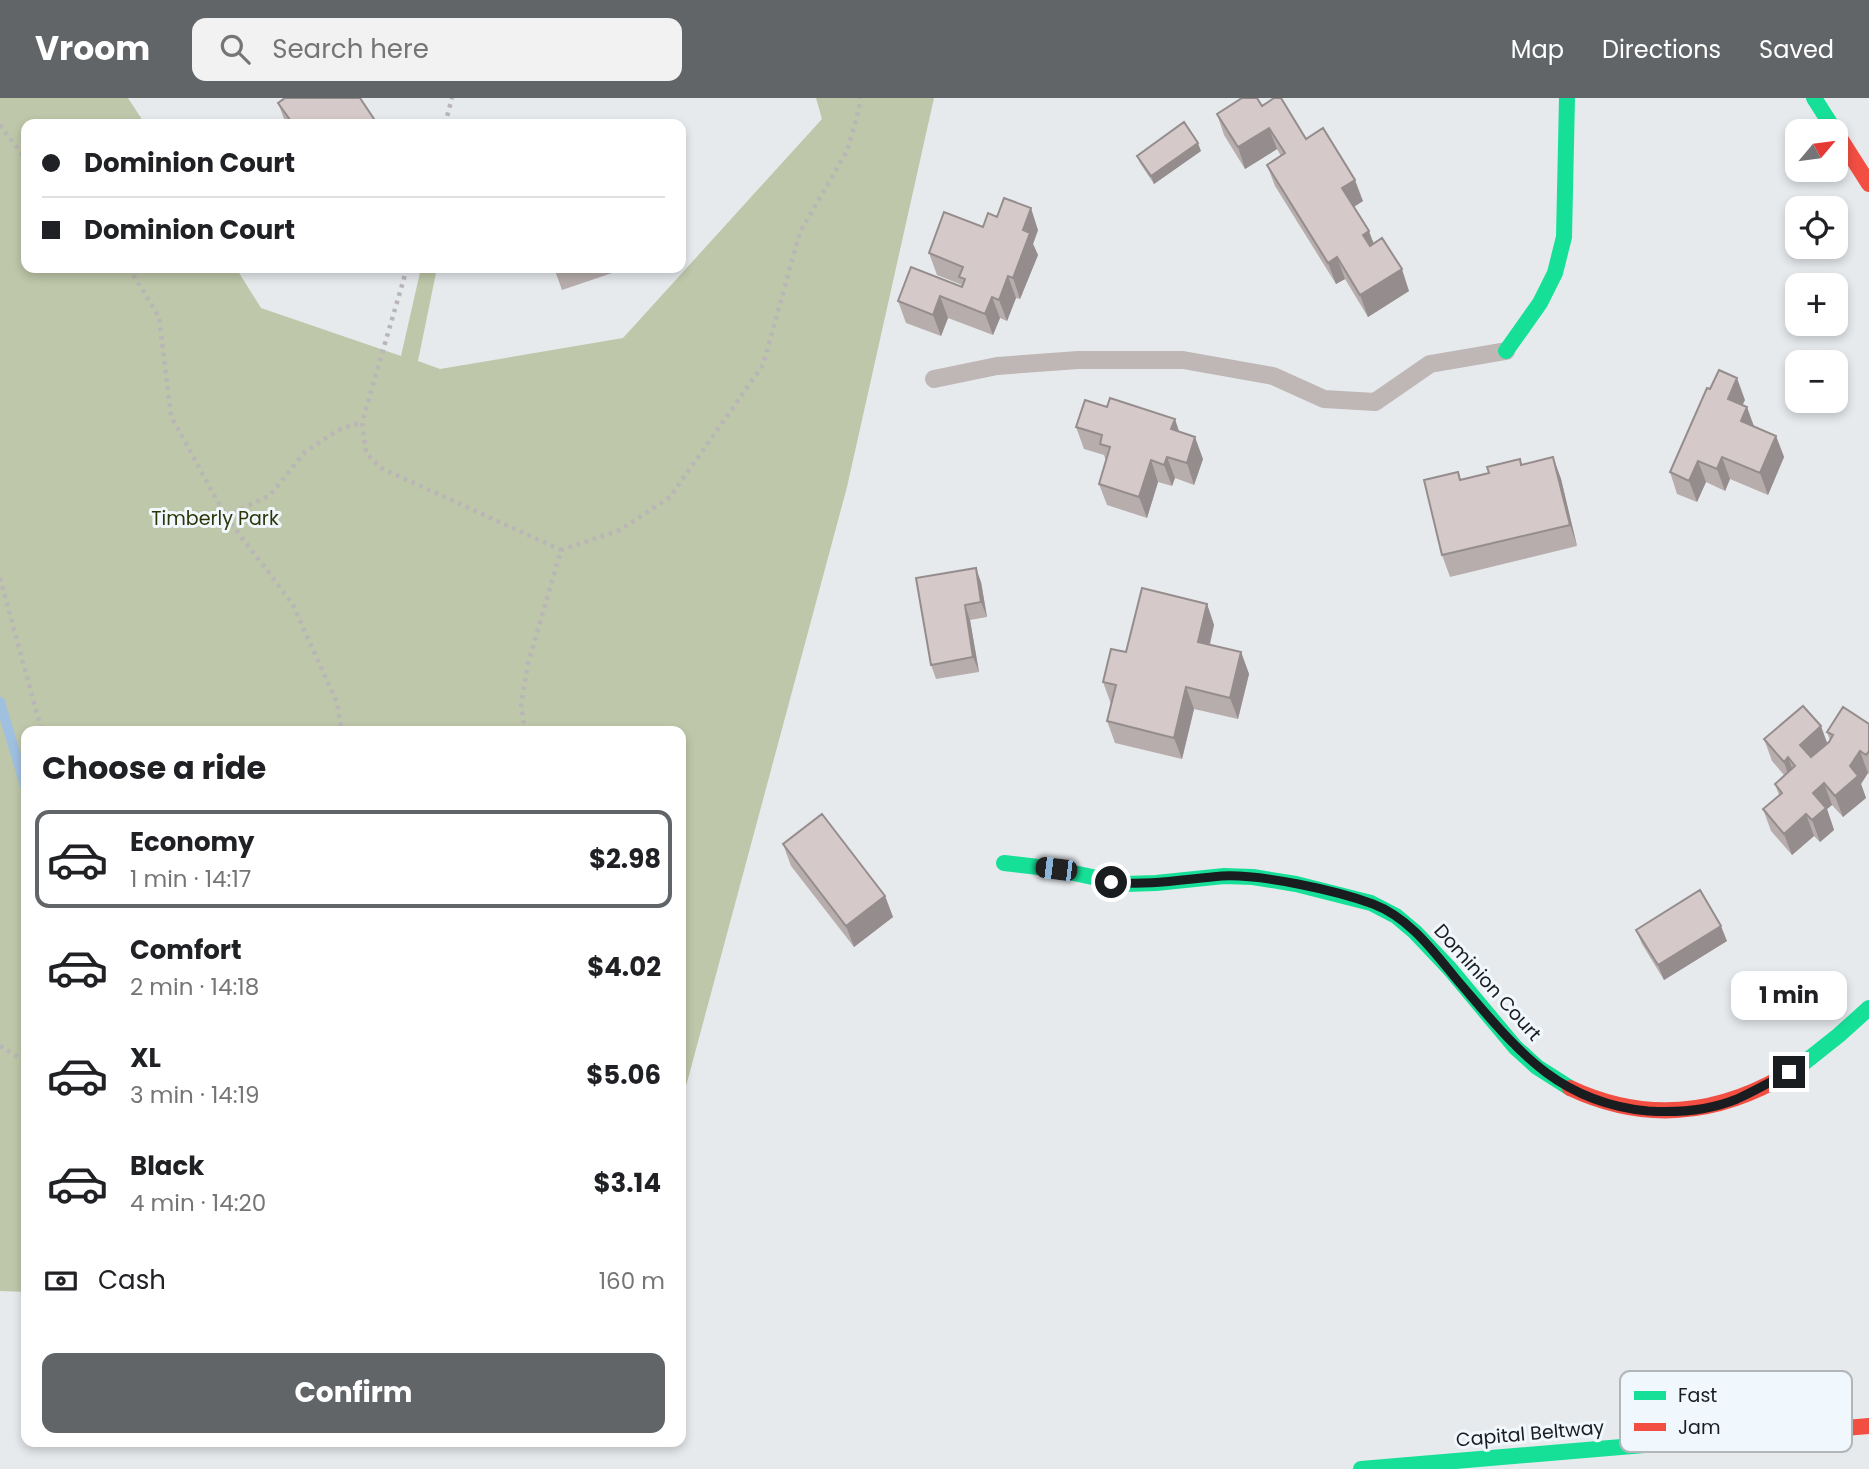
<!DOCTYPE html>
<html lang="en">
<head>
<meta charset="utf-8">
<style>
	body { margin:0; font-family:Poppins,sans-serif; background:#f2f2f2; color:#202124; height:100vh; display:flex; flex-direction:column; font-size:26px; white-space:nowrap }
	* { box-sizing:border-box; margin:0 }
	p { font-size:23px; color:#757577 }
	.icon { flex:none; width:38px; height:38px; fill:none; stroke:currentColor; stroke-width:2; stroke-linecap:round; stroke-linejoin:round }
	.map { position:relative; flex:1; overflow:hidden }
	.panel { position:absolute; left:21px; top:628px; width:665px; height:721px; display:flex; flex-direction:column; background:#fff; border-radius:14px; box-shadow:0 4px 10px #0003 }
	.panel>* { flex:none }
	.hud { position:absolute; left:21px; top:21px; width:665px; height:154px; border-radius:14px; box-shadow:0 4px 10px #0003; display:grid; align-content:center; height:154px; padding:0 21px; background:#fff }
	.needle { width:46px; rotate:61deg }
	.tools { position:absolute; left:1785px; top:21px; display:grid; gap:14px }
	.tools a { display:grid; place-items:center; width:63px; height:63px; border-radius:14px; background:#fff; box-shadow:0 4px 10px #0003; font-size:35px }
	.end { position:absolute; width:32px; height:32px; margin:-16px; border:9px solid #1a1d1f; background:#fff; box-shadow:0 0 0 4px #fff }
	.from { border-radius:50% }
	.bubble { position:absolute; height:49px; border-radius:14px; background:#fff; box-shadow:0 4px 10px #0003; font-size:23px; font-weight:700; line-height:49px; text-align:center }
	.car { position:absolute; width:21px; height:42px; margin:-21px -10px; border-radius:9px; box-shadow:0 0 5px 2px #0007; background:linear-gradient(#222 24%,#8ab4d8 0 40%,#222 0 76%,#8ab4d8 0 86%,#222 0) }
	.hud b { display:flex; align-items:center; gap:24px; height:66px; font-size:26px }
	.hud b+b { border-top:2px solid #e0e0e0 }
	.hud i { width:18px; height:18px; background:#202124 }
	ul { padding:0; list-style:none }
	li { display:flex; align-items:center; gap:21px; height:98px; margin:0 14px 10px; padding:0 7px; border:4px solid transparent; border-radius:14px }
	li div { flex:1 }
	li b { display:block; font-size:26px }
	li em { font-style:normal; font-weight:700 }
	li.current { border-color:#626567 }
	li>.icon { width:63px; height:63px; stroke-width:1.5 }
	h2 { padding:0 21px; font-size:32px; line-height:84px }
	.pay { display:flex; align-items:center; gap:18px; height:77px; padding:0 21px; font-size:26px }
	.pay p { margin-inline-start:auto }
	.button { display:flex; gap:14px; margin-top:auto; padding:14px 21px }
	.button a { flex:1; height:80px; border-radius:14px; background:#626567; color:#fff; font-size:28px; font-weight:700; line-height:80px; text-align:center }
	header { display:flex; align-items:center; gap:42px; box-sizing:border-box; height:98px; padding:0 35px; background:#626567; color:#fff }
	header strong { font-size:33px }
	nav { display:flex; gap:38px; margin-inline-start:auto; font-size:24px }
	.search { width:490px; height:63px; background:#f2f2f2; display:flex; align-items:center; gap:18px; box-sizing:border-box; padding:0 24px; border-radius:14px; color:#757577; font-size:26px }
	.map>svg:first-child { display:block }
	.forest { fill:#bec7a9 }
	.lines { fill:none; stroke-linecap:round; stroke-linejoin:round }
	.stream { stroke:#a0c0e0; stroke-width:10 }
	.path { stroke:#bab5b7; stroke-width:4.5; stroke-dasharray:3.5 5; stroke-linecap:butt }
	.lane { stroke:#bfb6b6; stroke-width:18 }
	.fast { stroke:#16e098; stroke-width:16 }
	.jam { stroke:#f24e42; stroke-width:16 }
	.wall { fill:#b7adad }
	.shaded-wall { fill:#958d8d }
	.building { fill:#d5c9c9; stroke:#958d8d; stroke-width:2 }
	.route { stroke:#1a1d1f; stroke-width:9 }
	.labels { text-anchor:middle; stroke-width:6; stroke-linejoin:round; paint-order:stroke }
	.park-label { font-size:19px; fill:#2e3608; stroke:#f1f8fd }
	.street-label { font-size:19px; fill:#1a1d1f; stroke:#f1f8fd }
	.key { fill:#f1f8fd; stroke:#b0b6ba; stroke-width:2 }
	.key-label { font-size:19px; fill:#1a1d1f }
</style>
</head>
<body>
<header>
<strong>Vroom</strong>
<div class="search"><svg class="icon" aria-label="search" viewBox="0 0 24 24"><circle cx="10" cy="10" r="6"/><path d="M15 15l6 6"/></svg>Search here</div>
<nav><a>Map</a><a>Directions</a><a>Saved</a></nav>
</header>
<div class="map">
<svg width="1869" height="1371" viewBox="0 0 1869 1371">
	<rect width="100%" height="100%" fill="#e7eaed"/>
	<path class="forest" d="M0,0H128L145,26H26V170H236L261,210L401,258L421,170H437L418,263L440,271L623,240L822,21L816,0H934L847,389L681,1007V634H26V1194L0,1193Z"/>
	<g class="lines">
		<path class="stream" d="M0,604L26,691"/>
		<path class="path" d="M445,26L452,0
			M0,27L26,62
			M129,170L159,219L171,318L226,419L292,505L337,605L342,634
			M407,170L362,324L366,355L381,370L561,452
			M226,419L270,397L305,354L338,332L362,324
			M0,480L42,634
			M525,634L521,606L528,566L561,452L620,432L670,399L763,267L800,134L847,53L859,11L860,0
			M0,948L26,964"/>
		<path class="lane" d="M934,281L997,268L1078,262H1183L1273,278L1324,301L1375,304L1430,266L1506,253"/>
		<path class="fast" d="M1814,0L1835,33
			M1506,253L1540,205L1555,175L1564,139L1567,0
			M1004,765L1055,771L1125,786L1156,785L1224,778L1253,779L1296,786L1371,805L1396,818L1415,834L1450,871L1515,949L1537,969L1570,990
			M1800,968L1839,937L1869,910
			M1361,1371L1774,1336"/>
		<path class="jam" d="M1836,34L1869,86
			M1570,990C1651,1028 1727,1016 1800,968
			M1774,1336L1869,1328"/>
	</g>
	<path class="wall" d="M278,5L376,24L377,26H286Z
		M1262,8L1306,41L1363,103L1354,109L1374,145L1409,193L1368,219L1345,181L1336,186L1275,88L1267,67L1281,58L1277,51L1245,71L1224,37L1217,16Z
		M1201,53L1154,86L1140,65L1137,58Z
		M983,129L1038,132L1033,146L1038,157L1020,201L1016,200L1007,223L1000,220L993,237L948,220L941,238L906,225L898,203L962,189V187L937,177L929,155Z
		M554,170H621L618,173L562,192Z
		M1745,302L1742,307L1754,328L1776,338L1784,359L1768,397L1730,381L1725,393L1706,384L1697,404L1677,396L1670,374Z
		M1076,329L1179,334L1203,361L1194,387L1175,380L1172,388L1158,384L1147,420L1107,407L1099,386L1106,363L1104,357L1084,351Z
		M1553,359L1561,381L1577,448L1450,479L1442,457L1458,374L1461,382L1489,375L1520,361L1522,367Z
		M916,480L981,484L987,519L970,522L979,574L936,581L931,567Z
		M1207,506L1214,527L1210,547L1241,554L1249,576L1238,621L1194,611L1182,661L1115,645L1107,623L1111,606L1103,584L1126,554Z
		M1869,626V676L1868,675L1861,686L1866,700L1843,719L1832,707L1827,711L1834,732L1820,744L1814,738L1792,757L1771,733L1763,711L1779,697L1775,686L1784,677L1772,663L1764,641L1827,645L1830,642L1827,634Z
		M783,746L885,798L893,819L854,849L791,768Z
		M1636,832L1727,843L1664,882L1642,846Z"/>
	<path class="shaded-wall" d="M1269,30L1277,51L1245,71L1238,49Z
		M1198,45L1201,53L1154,86L1151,78Z
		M1355,82L1363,103L1350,111L1342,90Z
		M1031,110L1038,132L1033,146L1038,157L1020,201L1013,180L1023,132Z
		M1369,133L1377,155L1371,159L1363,137Z
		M1337,159L1345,181L1336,186L1328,165Z
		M1402,171L1409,193L1368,219L1360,197Z
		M1008,178L1016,200L1007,223L999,202Z
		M940,198L948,220L941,238L933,217Z
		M992,199L1000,220L993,237L985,216Z
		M1737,280L1745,302L1735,322L1728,301Z
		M1747,309L1755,331L1741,323Z
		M1175,321L1182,342L1171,331Z
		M1776,338L1784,359L1768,397L1760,375Z
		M1195,339L1203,361L1194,387L1187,365Z
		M1167,359L1175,380L1172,388L1164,367Z
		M1553,359L1561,381L1577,448L1570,427Z
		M1722,359L1730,381L1725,393L1717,371Z
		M1151,362L1158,384L1147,420L1139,399Z
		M1698,363L1706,384L1697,404L1689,383Z
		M976,470L981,484L987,519L981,504Z
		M1207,506L1214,527L1205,565L1198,544Z
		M965,507L970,522L979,574L973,559Z
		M1241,554L1249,576L1238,621L1230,600Z
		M1186,589L1194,611L1182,661L1174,640Z
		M1821,628L1829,650L1808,668L1800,647Z
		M1860,653L1868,675L1861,686L1866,700L1843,719L1835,698L1850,668Z
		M1788,659L1796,681L1791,685L1784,664Z
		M1824,685L1832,707L1827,711L1834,732L1820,744L1812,722L1813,695Z
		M1806,716L1814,738L1792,757L1784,736Z
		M885,798L893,819L854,849L846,828Z
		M1721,828L1727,843L1664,882L1658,867Z"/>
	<path class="building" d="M285,0H360L376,24L373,26H293L278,5Z
		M1242,0H1257L1262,8L1274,0H1281L1306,41L1323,30L1355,82L1342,90L1369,133L1363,137L1370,148L1382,140L1402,171L1360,197L1337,159L1328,165L1267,67L1285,55L1269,30L1238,49L1217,16Z
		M1184,24L1198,45L1151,78L1137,58Z
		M1004,100L1031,110L1023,132L1030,135L1013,180L1008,178L999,202L992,199L985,216L940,198L933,217L898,203L911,169L962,189L965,181L959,179L963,169L929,155L944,114L983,129L988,115L997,119Z
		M1719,272L1737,280L1728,301L1747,309L1741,323L1776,338L1760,375L1722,359L1717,371L1698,363L1689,383L1670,374L1707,290L1710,291Z
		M1110,300L1175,321L1171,331L1195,339L1187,365L1167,359L1164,367L1151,362L1139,399L1099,386L1110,349L1100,346L1102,337L1076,329L1085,302L1107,309Z
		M1553,359L1570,427L1442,457L1424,382L1458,374L1460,382L1489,375L1487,369L1520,361L1521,367Z
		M976,470L981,504L965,507L973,559L931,567L916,480Z
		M1142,490L1207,506L1198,544L1241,554L1230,600L1186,589L1174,640L1107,623L1116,587L1103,584L1111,551L1126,554Z
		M1803,608L1821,628L1800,647L1811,659L1829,644L1833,637L1827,634L1843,609L1869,626V653L1866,657L1860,653L1850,668L1858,678L1835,698L1824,685L1813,695L1826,710L1812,722L1806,716L1784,736L1763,711L1782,695L1775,686L1795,668L1788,659L1784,664L1764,641Z
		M822,716L885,798L846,828L783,746Z
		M1700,792L1721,828L1658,867L1636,832Z"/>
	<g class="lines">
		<path class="route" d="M1111,784C1148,788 1185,781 1222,778C1261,776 1335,792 1373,806C1410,820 1434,854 1458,883C1515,949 1555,1004 1648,1013C1678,1015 1710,1012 1737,1001C1755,993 1772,983 1789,974"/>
	</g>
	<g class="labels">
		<g class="park-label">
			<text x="215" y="427">Timberly Park</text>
		</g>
		<g class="street-label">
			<text transform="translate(1488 884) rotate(48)" y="7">Dominion Court</text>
			<text transform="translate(1530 1335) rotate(-5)" y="7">Capital Beltway</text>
		</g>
	</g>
	<rect x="1620" y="1273" width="232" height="81" rx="10" class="key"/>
	<rect x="1634" y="1293" width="32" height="9" fill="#16e098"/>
	<rect x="1634" y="1325" width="32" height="8" fill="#f24e42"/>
	<g class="key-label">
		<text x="1678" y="1304">Fast</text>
		<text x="1678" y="1336">Jam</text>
	</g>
</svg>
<div class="tools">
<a><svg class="needle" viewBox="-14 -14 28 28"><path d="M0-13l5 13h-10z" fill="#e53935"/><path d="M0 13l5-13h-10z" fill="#757577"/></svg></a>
<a><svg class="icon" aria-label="locate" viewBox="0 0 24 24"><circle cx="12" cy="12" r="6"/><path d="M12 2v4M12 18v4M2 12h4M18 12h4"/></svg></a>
<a>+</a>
<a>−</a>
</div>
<i class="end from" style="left:1111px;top:784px"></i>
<i class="end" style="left:1789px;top:974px"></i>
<div class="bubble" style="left:1731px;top:873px;width:116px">1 min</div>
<i class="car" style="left:1056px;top:771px;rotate:277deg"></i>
<div class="hud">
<b><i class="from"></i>Dominion Court</b>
<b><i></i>Dominion Court</b>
</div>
<section class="panel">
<h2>Choose a ride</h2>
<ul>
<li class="current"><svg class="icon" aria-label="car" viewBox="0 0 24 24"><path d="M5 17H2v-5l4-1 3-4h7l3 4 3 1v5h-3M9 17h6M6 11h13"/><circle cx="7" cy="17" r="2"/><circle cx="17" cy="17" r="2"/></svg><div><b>Economy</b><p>1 min · 14:17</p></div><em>$2.98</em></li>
<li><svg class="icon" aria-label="car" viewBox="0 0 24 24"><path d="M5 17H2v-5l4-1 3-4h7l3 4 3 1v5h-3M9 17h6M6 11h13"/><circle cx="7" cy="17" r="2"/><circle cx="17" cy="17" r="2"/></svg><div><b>Comfort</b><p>2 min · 14:18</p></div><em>$4.02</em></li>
<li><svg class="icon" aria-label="car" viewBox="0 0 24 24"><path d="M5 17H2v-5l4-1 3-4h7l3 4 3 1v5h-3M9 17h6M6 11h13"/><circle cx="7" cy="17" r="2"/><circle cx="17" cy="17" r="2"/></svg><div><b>XL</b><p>3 min · 14:19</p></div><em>$5.06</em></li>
<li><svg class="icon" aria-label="car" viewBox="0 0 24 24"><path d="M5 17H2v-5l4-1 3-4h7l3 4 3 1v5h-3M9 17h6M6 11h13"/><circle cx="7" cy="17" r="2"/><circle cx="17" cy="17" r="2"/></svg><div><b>Black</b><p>4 min · 14:20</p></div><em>$3.14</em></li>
</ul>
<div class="pay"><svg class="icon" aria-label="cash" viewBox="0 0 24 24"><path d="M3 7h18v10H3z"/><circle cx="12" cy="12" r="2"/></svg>Cash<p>160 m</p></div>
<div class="button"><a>Confirm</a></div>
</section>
</div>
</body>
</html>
